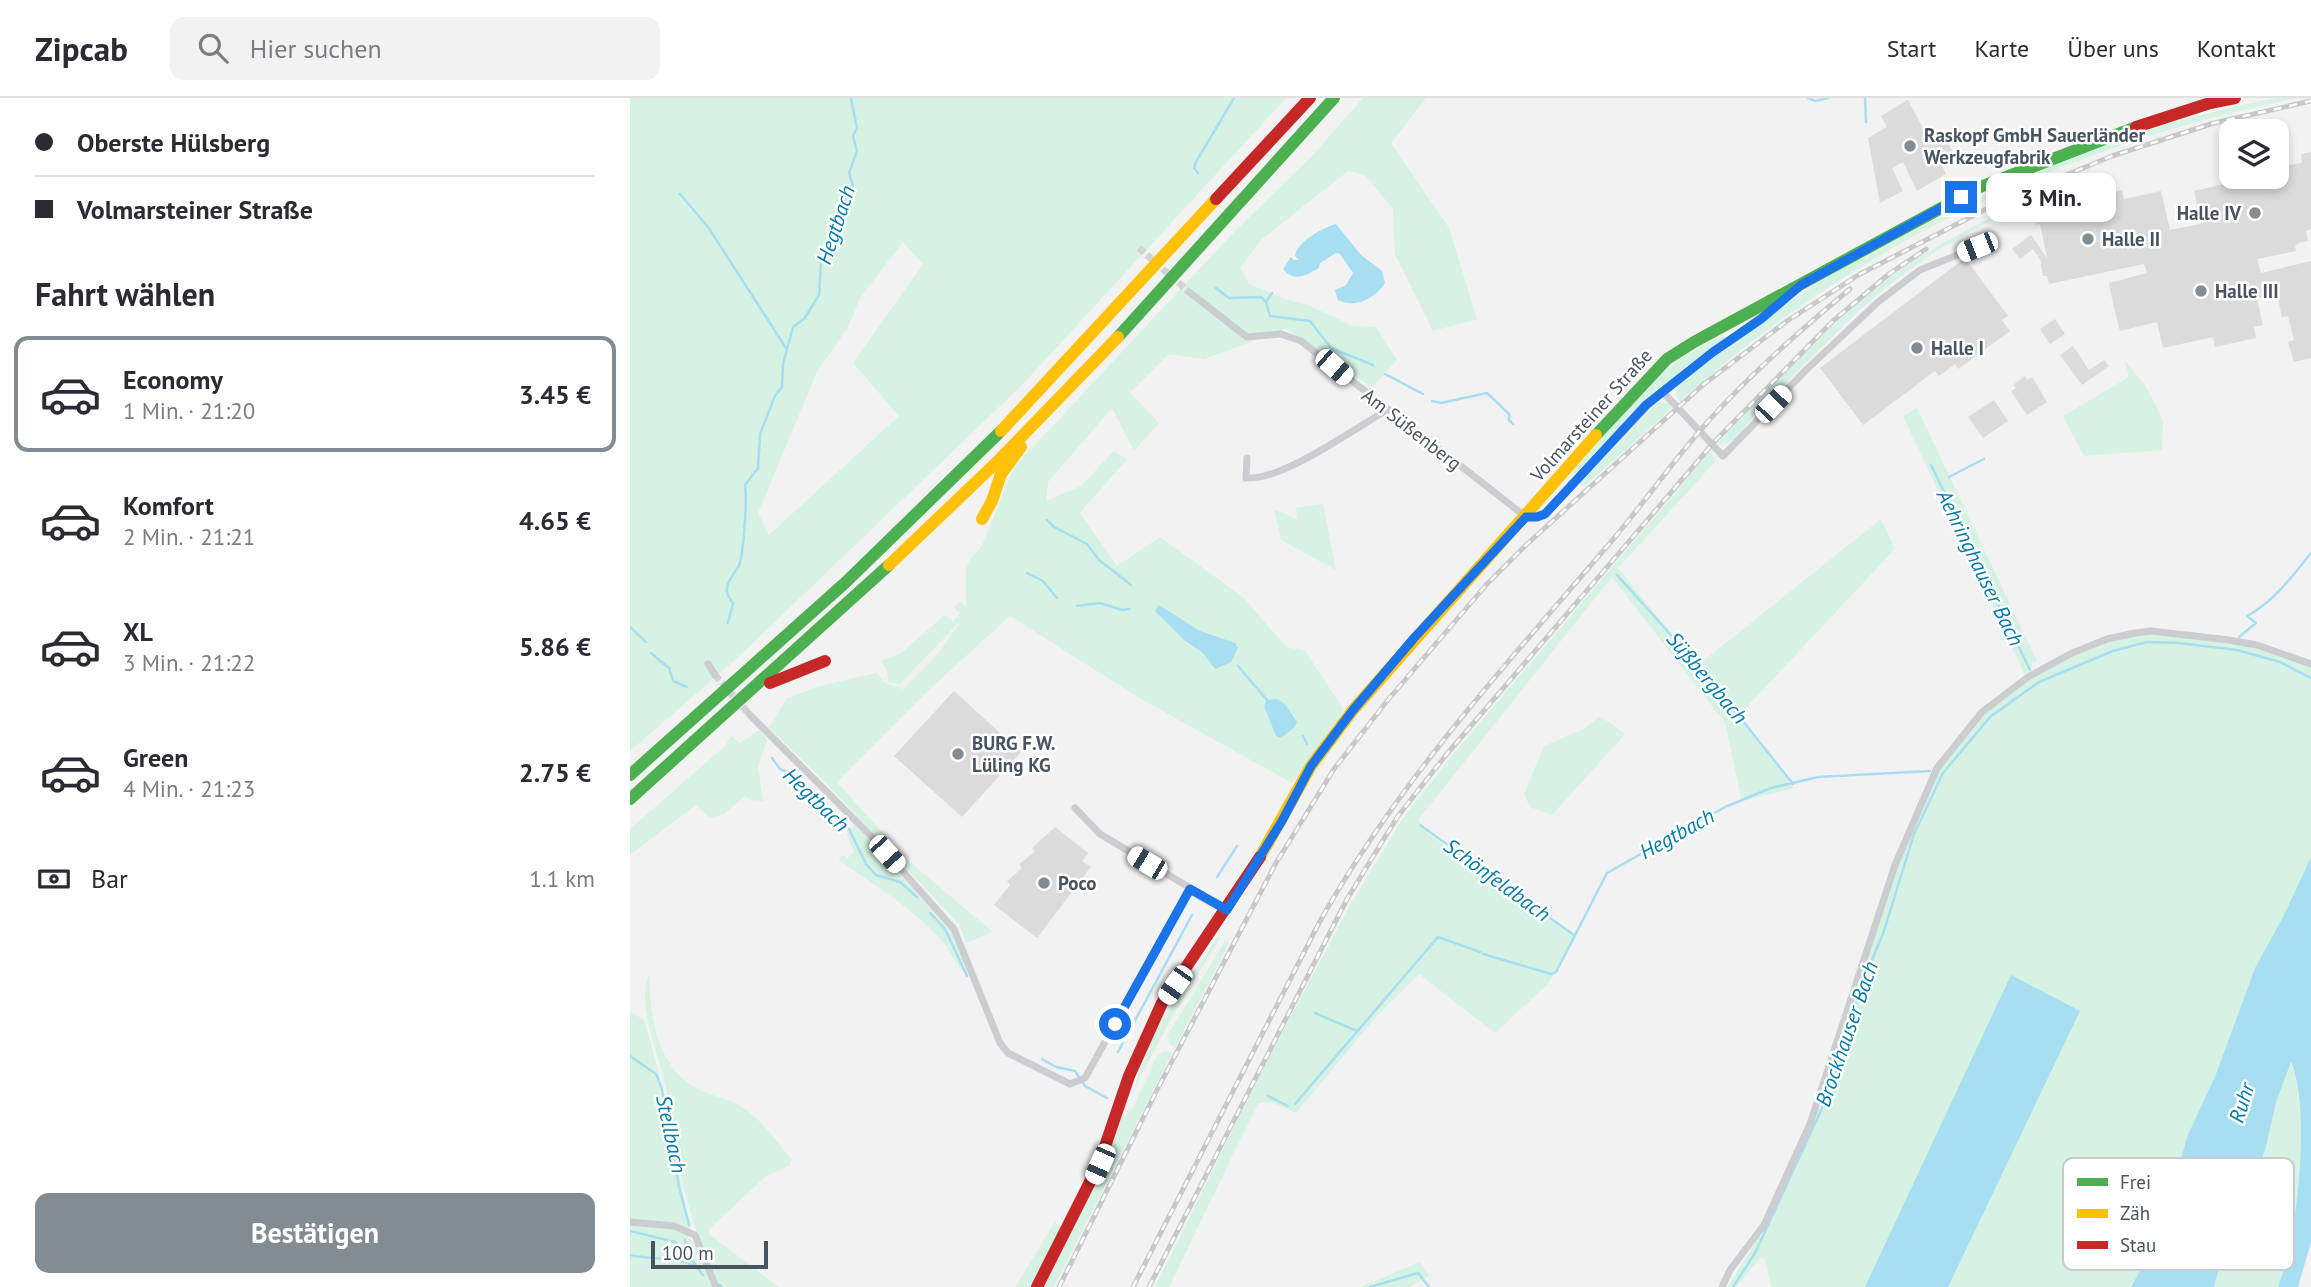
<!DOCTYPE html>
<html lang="de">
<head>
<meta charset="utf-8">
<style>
	body { margin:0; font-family:"PT Sans",sans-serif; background:#f2f2f3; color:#2b2b33; height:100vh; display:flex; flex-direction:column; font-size:26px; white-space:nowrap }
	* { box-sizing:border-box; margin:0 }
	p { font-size:23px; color:#7c7c81 }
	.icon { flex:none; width:38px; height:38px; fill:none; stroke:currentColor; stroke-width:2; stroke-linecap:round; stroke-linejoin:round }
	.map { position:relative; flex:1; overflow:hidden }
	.panel { display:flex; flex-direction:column; background:#fff; width:630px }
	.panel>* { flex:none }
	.guide { display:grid; align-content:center; height:154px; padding:0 35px; background:#fff }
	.fabs { position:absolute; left:1589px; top:21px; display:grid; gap:14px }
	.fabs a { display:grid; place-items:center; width:70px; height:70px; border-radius:14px; background:#fff; box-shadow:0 4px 10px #0003; font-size:35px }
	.scale { position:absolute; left:21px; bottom:18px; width:117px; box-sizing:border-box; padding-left:7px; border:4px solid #475360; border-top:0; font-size:19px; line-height:24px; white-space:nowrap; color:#475360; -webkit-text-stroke:5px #fff; paint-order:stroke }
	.end { position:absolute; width:32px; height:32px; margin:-16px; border:9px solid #1a73e8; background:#fff; box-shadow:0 0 0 4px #fff }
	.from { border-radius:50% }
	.bubble { position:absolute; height:49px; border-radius:14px; background:#fff; box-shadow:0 4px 10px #0003; font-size:23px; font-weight:600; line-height:49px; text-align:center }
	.car { position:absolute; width:21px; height:42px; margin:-21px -10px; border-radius:9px; box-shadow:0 0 5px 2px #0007; background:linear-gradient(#fff 24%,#345 0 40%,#fff 0 76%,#345 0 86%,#fff 0) }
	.guide b { display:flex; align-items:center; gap:24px; height:66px; font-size:26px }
	.guide b+b { border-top:2px solid #e1e1e2 }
	.guide i { width:18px; height:18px; background:#2b2b33 }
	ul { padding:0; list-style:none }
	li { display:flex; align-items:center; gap:21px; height:116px; margin:0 14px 10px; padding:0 21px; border:4px solid transparent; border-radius:14px }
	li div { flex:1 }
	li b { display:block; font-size:26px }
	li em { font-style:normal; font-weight:600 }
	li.selected { border-color:#838b93 }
	li>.icon { width:63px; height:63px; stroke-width:1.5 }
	h2 { padding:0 35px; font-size:32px; line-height:84px }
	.pay { display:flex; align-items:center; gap:18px; height:77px; padding:0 35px; font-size:26px }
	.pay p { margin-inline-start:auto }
	.action { display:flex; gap:14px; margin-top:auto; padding:14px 35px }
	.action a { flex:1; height:80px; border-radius:14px; background:#838b93; color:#fff; font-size:28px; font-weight:600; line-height:80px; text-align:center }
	header { display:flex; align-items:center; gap:42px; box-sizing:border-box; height:98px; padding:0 35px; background:#fff; border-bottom:2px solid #e1e1e2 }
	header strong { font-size:33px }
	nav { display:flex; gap:38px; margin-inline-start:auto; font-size:24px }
	.search { width:490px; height:63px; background:#f2f2f3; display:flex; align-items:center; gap:18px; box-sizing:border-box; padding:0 24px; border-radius:14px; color:#7c7c81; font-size:26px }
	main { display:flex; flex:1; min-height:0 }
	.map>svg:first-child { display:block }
	.green { fill:#d5f2e2; fill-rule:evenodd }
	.water { fill:#a8def2 }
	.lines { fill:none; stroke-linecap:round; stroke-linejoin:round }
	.stream { stroke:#a8def2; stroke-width:2.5 }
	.building { fill:#dbdbdc }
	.street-tunnel { stroke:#d0d2d5; stroke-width:7; stroke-dasharray:7 3.5; stroke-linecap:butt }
	.street { stroke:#cbcdd1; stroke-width:7 }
	.fast { stroke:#4caf50; stroke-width:12 }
	.slow { stroke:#ffc107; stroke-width:12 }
	.jam { stroke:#c62828; stroke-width:12 }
	.rail-casing { stroke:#c7c8ca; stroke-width:5 }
	.rail { stroke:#fff; stroke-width:2.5; stroke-dasharray:8; stroke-linecap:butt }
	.route { stroke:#1a73e8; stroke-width:9 }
	.poi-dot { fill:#838b93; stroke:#fff; stroke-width:2.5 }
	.labels { text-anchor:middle; stroke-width:5; stroke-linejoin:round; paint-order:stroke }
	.poi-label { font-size:19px; font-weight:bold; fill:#475360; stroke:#fff; text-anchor:start }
	.street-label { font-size:19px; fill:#475360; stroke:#fff }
	.water-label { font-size:21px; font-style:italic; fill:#047aa6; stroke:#fff }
	.key { fill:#fff; stroke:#c8cbcf; stroke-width:2 }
	.key-label { font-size:19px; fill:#475360 }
</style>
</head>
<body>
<header>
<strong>Zipcab</strong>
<div class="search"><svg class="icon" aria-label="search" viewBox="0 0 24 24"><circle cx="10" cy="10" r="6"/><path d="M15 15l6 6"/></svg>Hier suchen</div>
<nav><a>Start</a><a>Karte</a><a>Über uns</a><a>Kontakt</a></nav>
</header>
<main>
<section class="panel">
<div class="guide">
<b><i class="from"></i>Oberste Hülsberg</b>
<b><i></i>Volmarsteiner Straße</b>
</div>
<h2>Fahrt wählen</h2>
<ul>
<li class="selected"><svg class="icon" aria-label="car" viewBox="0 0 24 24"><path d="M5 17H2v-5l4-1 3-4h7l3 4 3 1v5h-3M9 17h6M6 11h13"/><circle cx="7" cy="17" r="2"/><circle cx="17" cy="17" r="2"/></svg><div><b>Economy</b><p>1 Min. · 21:20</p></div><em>3.45 €</em></li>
<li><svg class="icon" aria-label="car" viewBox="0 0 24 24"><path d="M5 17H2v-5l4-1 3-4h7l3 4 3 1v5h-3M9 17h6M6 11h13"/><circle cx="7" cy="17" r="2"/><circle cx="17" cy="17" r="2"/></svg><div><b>Komfort</b><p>2 Min. · 21:21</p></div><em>4.65 €</em></li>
<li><svg class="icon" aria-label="car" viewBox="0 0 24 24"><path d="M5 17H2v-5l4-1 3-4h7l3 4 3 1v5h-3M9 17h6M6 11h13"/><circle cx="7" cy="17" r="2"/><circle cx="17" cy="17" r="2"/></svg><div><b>XL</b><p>3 Min. · 21:22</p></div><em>5.86 €</em></li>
<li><svg class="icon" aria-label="car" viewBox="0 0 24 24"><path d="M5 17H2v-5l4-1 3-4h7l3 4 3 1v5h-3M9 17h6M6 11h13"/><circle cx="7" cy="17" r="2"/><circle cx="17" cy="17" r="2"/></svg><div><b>Green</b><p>4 Min. · 21:23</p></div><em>2.75 €</em></li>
</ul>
<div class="pay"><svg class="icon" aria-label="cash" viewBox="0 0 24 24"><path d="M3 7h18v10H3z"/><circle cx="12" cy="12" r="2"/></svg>Bar<p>1.1 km</p></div>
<div class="action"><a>Bestätigen</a></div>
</section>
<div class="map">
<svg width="1681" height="1189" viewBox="0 0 1681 1189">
	<rect width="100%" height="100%" fill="#f2f2f2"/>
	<path class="green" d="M0,0H656L391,288L105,562L0,653ZM273,144L293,166L223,265L269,318L139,437L128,415L187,274L218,229L230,200Z
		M733,0H796L761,45L819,130L847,221L803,233L765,156L763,111L735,77L718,73L631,142L610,170L619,186L658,202L678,207L723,228L746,229L767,262L742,289C712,272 687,248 656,231L574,261L539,256L500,295L529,325L504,353L482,310L418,384L416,403L451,388L484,353L497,361L450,415L487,468L530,439L614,500L656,549L675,553L714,612L662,685L511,601L380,518L303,588L207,684L275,760L363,834L336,845L329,826L191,680L139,630L157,600L194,587L247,575L255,585L273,591L308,556L333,520L270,586L258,584L257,572L251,563L271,555L315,517L323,523L330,515L324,509L331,503L336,510V472L340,461L352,448L379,380L388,365L605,133L682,58Z
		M1647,0H1668C1439,45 1225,147 1050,303L1046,297L1047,287C1093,254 1138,218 1185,187C1210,170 1239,158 1265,143C1384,77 1512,25 1647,0Z
		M1440,85C1392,108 1342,130 1298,159C1237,198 1187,255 1136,306L1131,307C1120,319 1106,352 1088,345C1153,278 1217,205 1296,155C1342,127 1390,105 1440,85Z
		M1093,237L1095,240L1024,294L945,376L942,374L1019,286L1056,257Z
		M1495,263L1515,287L1533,322L1532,352L1454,358L1433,318L1499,279Z
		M1029,304L1038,305L1042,310L954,389L950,385Z
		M1287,310L1407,563L1402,565L1401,572L1395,577L1273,318Z
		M1081,353L1085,364L988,470L1067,568L1251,421L1265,451L1110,616L1164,690L1112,703L1095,625L982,479L788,722L798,736L947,838L918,886L865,935L789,876L745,920L666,1015L641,1004L628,1005L539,1189H525L639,959L721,806L772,722L820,660Z
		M693,406L706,472L651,442L644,411L668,422L666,410Z
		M1521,533L1599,542L1681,566V759L1654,817L1625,870L1586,976L1557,1039L1531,1135L1501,1189H1141L1135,1162L1131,1159L1106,1189H1098L1130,1138H1133L1187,1021L1180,1026L1265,767L1318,654L1374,595L1468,544Z
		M970,618L995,636L922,717L900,709L894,696L914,648L954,631Z
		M129,632L137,642L128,669L133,703L120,702L115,698L94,716L80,720L66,707L0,757V731L96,647L101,638L110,645Z
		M225,727L323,835L338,876L336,877C326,866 320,852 310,841C283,810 244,787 210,763L209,760L214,757L217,761L224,754L217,736Z
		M588,839L590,840L542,919L503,993L523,937Z
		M595,843L599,845L545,950L539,946L538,937Z
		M20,875C18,912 26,964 61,987C76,997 95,999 110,1008C132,1021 146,1043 162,1062L160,1067L135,1079L79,1131V1136L149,1189H87C75,1155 61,1122 53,1086C45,1053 42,1019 35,985C28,955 5,903 20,875Z
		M0,913L14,922C36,989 42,1059 61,1127L59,1132L0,1122Z
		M535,953L542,955L424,1189H414L476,1068L491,1021L502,1012L527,958Z
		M1660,964C1681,1009 1668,1137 1648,1189H1584L1592,1159L1599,1149L1602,1131L1619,1096L1636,1049L1646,1004Z
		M425,1124L432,1129L400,1189H385Z
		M0,1125C64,1132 60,1130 84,1189H0Z
		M790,1164L799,1178L779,1189H730Z"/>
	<path class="water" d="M706,126L731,157L752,173L755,185C746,200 725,211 708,202L705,192L716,187L723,175L710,156L706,155L690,165L689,170C677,177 664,185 653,171L661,159L664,162H669L665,158C668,143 692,130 706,126Z
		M529,507L570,533L605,545L608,550L601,564L585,571L573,555L554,542L525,513Z
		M647,601L654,605L667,624L665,629L651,640L646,638L634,608L637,602Z
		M1681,759V1144L1668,1189H1648C1668,1136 1681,1011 1661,964L1646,1004L1636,1049L1619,1096L1602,1131L1599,1149L1592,1159L1584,1189H1501L1531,1135L1557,1039L1586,976L1625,870L1654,817Z
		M1381,877L1450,913L1318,1189H1235Z"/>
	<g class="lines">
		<path class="stream" d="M1178,0L1185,3L1198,0
			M1235,0L1236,24
			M568,75L564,70L566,64L604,0
			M50,96L78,129L156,250
			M586,190L599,200L631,199L636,204L640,218L680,223L701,250L743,267
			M636,204L642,195
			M755,276L793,296
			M802,303L811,305L857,295L879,316V322L883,326
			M1301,367L1400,572
			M1319,379L1354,361
			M417,422L424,429L457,446L469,462L501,487
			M397,475L413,483L427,500
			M987,477L1069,568L1163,686
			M447,508L470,505L492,512L500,511
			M98,525L103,505C99,500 96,496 97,490C98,480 107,474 110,465C114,448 117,404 115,387L128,370L130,336L145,298L152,289L153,266L163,229L174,221L189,197L191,165L206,136L210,117L208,108L216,102L223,88L219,75L227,53L223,38L227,30L221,0
			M0,529L16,544
			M1609,539L1626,525L1617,518C1644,503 1662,479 1681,455
			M21,555L39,570L43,583L57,589
			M608,568L637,602
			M673,638L677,646
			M142,660L150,671L162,676L172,691L187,698L219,731L236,766L246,777L270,784L287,799
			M790,727L944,837
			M587,779L607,748
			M300,815L315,831L337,878
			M853,856L921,876L926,874L977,775L1095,709L1141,690L1188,679L1300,673
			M685,915L727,933
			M488,954L562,817
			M0,958L26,976L32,991L49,1089L59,1127
			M412,961L426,969L445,973L455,988L477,1000
			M638,998L658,1008
			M665,1006L808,839L850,854
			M0,1133L45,1144L53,1150L73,1177
			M55,1142L56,1151
			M0,1157C20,1162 44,1158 62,1167
			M90,1187L92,1189
			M740,1189L788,1175L799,1189
			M1103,1189L1125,1155L1194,1006L1223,920L1229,893L1254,833L1284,736L1313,675L1360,619L1409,584L1483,553L1517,544L1549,545L1607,552L1650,564L1681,580"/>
	</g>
	<path class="building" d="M1278,2L1299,41L1313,34L1323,55L1309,62L1316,76L1287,93L1273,64L1262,70L1273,93L1250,105L1238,40L1257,29L1251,18Z
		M1681,54V131L1676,133L1678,143L1669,145L1665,148L1666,153L1627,161L1631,175L1681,163V260L1664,264L1658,244L1664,242L1658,218L1652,219L1647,196L1627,200L1633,227L1624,229L1626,240L1585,249L1583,239L1533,250L1527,224L1490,233L1483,206L1479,185L1517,175L1514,166L1419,186L1417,178H1413L1410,161L1403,151L1390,161L1382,151L1401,137L1417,160L1410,126L1406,127L1404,118L1409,117L1407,111L1492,92L1494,101L1531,93L1540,132L1571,126L1564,93L1625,79H1647V69L1672,65L1671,56Z
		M1335,160L1378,218L1372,222L1380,233L1328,271L1325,266L1309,278L1305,273L1233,327L1190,270Z
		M1425,221L1435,236L1420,246L1410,231Z
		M1443,248L1459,272L1474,262L1479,268L1452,287L1430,257Z
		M1395,278L1397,282L1402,279L1417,304L1397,317L1381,293L1386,290L1383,287Z
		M1364,302L1378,323L1353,340L1338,319Z
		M324,593L391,654L332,719L264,658Z
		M425,729L458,755L452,763L461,769L407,840L364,807L380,787L377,783L392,770L389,766L405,754L402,750Z"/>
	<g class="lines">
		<path class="street-tunnel" d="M509,150L559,194
			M85,577L119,616"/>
		<path class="street" d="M559,194L617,239L651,236L671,243L896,419H907L915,416L1032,293L1093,358L1176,272L1248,204L1290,172L1347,149
			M1032,293L1158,198
			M617,360L616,380C652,383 724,331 757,312
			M78,566L85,577
			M119,616L243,740L324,831L370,945L378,955L440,986L455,980L560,791
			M445,710L470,736L597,812
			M0,1124L44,1128L65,1137L86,1189
			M1092,1189L1100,1172L1134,1127L1180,1026L1265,767L1307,670L1352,614L1398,579L1442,555L1477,541L1505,535L1521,533L1599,542L1627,547L1681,566"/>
		<path class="fast" d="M488,239L704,0
			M966,337L1037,261L1064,244L1350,89L1506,29
			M0,677L216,484L371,333
			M0,701L259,467"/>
		<path class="slow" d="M371,333L586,101
			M352,421L362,403L371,376L391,349
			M259,467L370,361L488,239
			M630,759L681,668L723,612L966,337"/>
		<path class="jam" d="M1506,29L1580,5L1605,0
			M586,101L680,0
			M140,585L195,563
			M407,1189L469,1066L499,978L532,905L630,759"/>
		<defs>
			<path id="rail" d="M429,1189L528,990L646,765L704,671L757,603L857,486L896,447L1074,286L1157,223L1230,176L1364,107L1482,58L1584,25L1681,3
				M503,1189L689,825C766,687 872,571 974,452C1009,412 1039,368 1074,328C1118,278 1168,234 1220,191
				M519,1189L717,801L768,718L816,657L1086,342L1203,223L1259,176L1296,151"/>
		</defs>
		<use href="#rail" class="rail-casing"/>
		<use href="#rail" class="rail"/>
	</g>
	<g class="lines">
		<path class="route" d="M485,926L560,791L597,812L652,723L681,668L723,612L784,540L896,419H907L915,416L1016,307L1083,254L1131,221L1171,187L1331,99"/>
	</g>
	<g class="poi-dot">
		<circle cx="1280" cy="48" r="7"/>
		<circle cx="1625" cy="115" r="7"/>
		<circle cx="1458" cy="141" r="7"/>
		<circle cx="1571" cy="193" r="7"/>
		<circle cx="1287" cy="250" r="7"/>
		<circle cx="328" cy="656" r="7"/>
		<circle cx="414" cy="785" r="7"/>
	</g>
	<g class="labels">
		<g class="poi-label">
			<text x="1294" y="44">Raskopf GmbH Sauerländer<tspan x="1294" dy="22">Werkzeugfabrik</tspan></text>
			<text x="1611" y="122" text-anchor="end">Halle IV</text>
			<text x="1472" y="148">Halle II</text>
			<text x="1585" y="200">Halle III</text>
			<text x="1301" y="257">Halle I</text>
			<text x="342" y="652">BURG F.W.<tspan x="342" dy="22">Lüling KG</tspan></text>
			<text x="428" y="792">Poco</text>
		</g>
		<g class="street-label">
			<text transform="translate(961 317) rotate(-48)" y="7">Volmarsteiner Straße</text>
			<text transform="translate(782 331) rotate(38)" y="7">Am Süßenberg</text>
		</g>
		<g class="water-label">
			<text transform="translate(206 127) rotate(-72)" y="7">Hegtbach</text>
			<text transform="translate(1350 470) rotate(64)" y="7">Aehringhauser Bach</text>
			<text transform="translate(1077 580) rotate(50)" y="7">Süßbergbach</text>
			<text transform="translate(186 702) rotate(44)" y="7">Hegtbach</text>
			<text transform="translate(1047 736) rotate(-29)" y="7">Hegtbach</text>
			<text transform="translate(867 782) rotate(36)" y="7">Schönfeldbach</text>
			<text transform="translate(1217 936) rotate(-71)" y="7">Brockhauser Bach</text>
			<text transform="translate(1612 1005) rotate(-73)" y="7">Ruhr</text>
			<text transform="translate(41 1036) rotate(78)" y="7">Stellbach</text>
		</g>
	</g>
	<rect x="1433" y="1060" width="231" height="112" rx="10" class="key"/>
	<rect x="1447" y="1080" width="31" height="8" fill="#4caf50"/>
	<rect x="1447" y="1111" width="31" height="9" fill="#ffc107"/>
	<rect x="1447" y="1143" width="31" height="8" fill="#c62828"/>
	<g class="key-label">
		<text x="1490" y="1091">Frei</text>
		<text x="1490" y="1122">Zäh</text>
		<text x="1490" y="1154">Stau</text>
	</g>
</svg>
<div class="fabs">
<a><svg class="icon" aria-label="layers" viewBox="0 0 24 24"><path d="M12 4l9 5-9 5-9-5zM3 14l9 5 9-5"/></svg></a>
</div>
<div class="scale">100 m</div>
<i class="end from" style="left:485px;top:926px"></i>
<i class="end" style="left:1331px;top:99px"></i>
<div class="bubble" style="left:1356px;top:75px;width:130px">3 Min.</div>
<i class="car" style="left:1347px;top:149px;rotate:248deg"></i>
<i class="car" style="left:704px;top:269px;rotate:131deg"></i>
<i class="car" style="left:1143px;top:306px;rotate:44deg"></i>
<i class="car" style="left:257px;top:756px;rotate:138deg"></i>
<i class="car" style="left:517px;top:765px;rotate:301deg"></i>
<i class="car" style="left:545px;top:887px;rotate:215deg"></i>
<i class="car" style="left:470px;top:1066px;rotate:204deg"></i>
</div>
</main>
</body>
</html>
